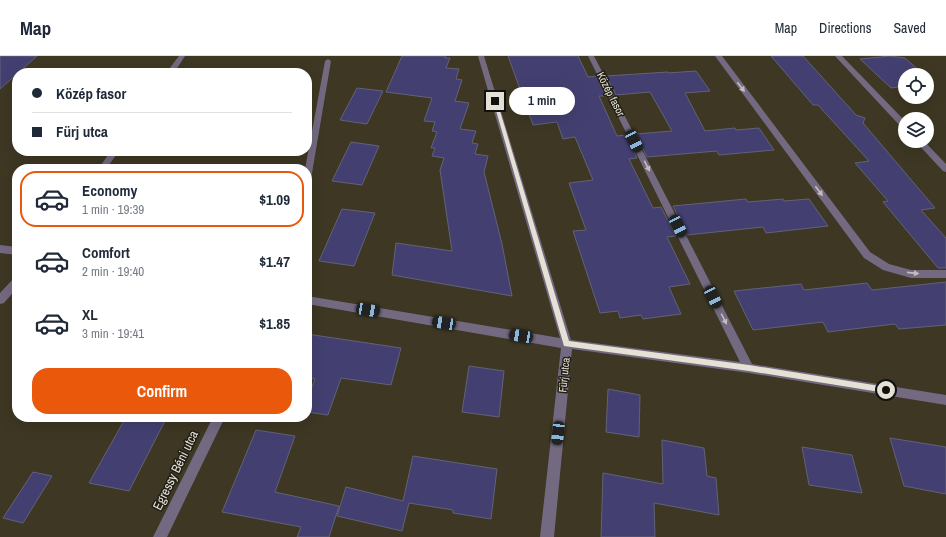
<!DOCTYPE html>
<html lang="en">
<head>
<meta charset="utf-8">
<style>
	body { margin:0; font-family:"Archivo Narrow",sans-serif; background:#f6f6f7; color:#1f2937; height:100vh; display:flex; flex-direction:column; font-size:15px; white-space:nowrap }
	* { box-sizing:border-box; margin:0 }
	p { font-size:13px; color:#747a83 }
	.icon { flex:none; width:22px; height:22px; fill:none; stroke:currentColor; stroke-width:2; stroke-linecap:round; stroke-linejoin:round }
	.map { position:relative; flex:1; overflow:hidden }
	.drawer { position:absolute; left:12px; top:108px; width:300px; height:258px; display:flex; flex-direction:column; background:#fff; border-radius:16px; box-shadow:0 4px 16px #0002 }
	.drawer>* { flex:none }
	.banner { position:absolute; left:12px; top:12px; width:300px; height:88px; border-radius:16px; box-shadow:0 4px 16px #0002; display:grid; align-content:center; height:88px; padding:0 20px; background:#fff }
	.fabs { position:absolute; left:898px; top:12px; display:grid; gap:8px }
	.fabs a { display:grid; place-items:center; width:36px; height:36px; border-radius:50%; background:#fff; box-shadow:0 4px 16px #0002; font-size:20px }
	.end { position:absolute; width:18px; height:18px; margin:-9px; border:5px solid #e5e1d5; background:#111; box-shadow:0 0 0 2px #111 }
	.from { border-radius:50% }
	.bubble { position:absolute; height:28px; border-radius:14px; background:#fff; box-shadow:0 4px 16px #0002; font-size:13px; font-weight:800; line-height:28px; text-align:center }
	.car { position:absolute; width:12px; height:24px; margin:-12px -6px; border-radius:5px; box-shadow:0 0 3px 1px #0007; background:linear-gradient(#222 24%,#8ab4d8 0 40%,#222 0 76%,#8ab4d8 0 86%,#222 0) }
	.banner b { display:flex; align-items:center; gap:14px; height:38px; font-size:15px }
	.banner b+b { border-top:1px solid #e0e1e3 }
	.banner i { width:10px; height:10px; background:#1f2937 }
	ul { padding:7px 0 0; list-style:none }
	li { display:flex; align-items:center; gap:12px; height:56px; margin:0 8px 6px; padding:0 12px; border:2px solid transparent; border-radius:16px }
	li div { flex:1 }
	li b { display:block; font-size:15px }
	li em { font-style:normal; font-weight:800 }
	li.on { border-color:#ea580c }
	li>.icon { width:36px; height:36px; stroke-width:1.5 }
	.primary-button { display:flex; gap:8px; margin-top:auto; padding:8px 20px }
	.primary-button a { flex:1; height:46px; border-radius:16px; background:#ea580c; color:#fff; font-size:16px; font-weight:800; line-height:46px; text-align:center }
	header { display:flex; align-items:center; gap:24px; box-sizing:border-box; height:56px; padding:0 20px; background:#fff; border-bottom:1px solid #e0e1e3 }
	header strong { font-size:19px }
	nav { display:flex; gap:22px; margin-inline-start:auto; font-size:14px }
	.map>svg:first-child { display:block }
	.building { fill:#434071; stroke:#626277 }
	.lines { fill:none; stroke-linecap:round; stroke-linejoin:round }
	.minor { fill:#736a82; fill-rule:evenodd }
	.oneway { fill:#c3bdbc }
	.route { fill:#e5e1d5 }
	.labels { text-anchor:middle; stroke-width:3; stroke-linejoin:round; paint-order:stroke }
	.street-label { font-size:11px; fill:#e5e1d5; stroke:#211e15 }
	.near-street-label { font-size:13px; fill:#e5e1d5; stroke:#211e15 }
</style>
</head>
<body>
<header>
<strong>Map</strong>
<nav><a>Map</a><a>Directions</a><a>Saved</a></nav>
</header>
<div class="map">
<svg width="946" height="481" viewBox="0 0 946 481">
	<rect width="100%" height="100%" fill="#3d3723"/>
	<path class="building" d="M0,0H37L0,33Z
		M402,0H446L445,2H450L446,12L459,13L456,23L462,24L455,45L469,47L460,73L476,75L472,87L478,88L475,98L488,100L484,116L502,188L512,240L392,219L396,187L452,195L440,114L444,102L432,100L435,92H431L437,76L432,75L435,66L424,65L432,42L386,36Z
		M508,0H578L588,21L596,20L606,40H599L617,80L626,79L637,102L629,103L653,152L661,151L676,180L667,181L690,228L669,231L681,258L643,263L641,259L620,262L618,255L600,257L573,175L586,174L569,127L593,124L575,81L563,83L557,66L533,69Z
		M771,0H803L856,59L865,62L863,67L935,152L921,154L946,182V212H938L883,146L888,145L855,107L869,105L818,49H813Z
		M890,0L905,2L924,19H905V30L891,32L860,3Z
		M696,15L710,35L685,37L705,75L735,72L736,74L759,72L774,94L719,99L717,95L647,101L636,78L672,75L650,36L616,39L606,20L668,16V17Z
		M357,32L383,35L367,68L340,64Z
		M351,86L379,90L362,129L332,125Z
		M746,143L748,146L783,143L784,145L809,143L828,170L766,177L763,171L687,179L673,150Z
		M342,153L375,157L354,210L319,205Z
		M946,226V269L899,273L895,268L828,276L823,266L753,274L734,235L801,228L804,234L867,227L872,234Z
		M307,278L401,292L391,329L341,322L328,359L307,356V344L315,323L307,322Z
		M469,310L504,315L499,361L462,356Z
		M608,333L640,339L639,381L606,376Z
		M126,361H167L129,435L89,427Z
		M256,374L295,380L275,436L339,450L329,481H297L301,471L222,456Z
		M890,382L946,391V438L904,430Z
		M662,384L704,392L707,420L716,422L719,459L654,447L655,481H601L603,417L663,428Z
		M802,391L852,399L862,437L809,429Z
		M413,400L497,413L491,463L453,457V454L409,447L402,475L337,460L346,431L403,445Z
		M33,416L52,420L23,467L3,462Z"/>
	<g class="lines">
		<path class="minor" d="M179,0H185L174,17H166Z
			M478,0H484L571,284L740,306L588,0H594L752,308L946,339V349L749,317L572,293L554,481H540L561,292L307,248V240L560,282Z
			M715,0H722L870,196L889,208L911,214H946V222H911L883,214L864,202Z
			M835,0H842L905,65V73L902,72Z
			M328,3L331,5L311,123L307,126V113H305L325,5Z
			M915,85H924L946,108V116L943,115Z
			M111,95H119L106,113H98Z
			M0,189L17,191V199L0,197Z
			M17,221V232L4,247L0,248V237L14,222Z
			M213,361H225L167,481H153Z"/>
	</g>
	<defs><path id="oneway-solid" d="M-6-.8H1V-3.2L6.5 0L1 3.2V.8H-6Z"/></defs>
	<g class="oneway">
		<use href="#oneway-solid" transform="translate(741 31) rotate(53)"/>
		<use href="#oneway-solid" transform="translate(647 110) rotate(63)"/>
		<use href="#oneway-solid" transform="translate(819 135) rotate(53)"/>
		<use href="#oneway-solid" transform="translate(913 217) rotate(6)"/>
		<use href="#oneway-solid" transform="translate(724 263) rotate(63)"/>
	</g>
	<path class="route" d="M493,44L497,45L569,285L749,309L886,331L889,334L888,336L886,337L749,315L564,290Z"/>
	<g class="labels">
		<g class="street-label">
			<text transform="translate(611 38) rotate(63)" y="4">Közép fasor</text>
			<text transform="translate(564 319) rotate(-84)" y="4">Fürj utca</text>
		</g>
		<g class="near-street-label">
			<text transform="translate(175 414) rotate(-64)" y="5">Egressy Béni utca</text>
		</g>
	</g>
</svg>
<div class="fabs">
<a><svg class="icon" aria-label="locate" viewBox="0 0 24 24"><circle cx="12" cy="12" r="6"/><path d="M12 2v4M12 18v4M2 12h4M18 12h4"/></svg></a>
<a><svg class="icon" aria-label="layers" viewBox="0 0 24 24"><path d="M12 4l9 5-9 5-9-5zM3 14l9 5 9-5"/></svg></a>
</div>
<i class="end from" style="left:886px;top:334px"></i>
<i class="end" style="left:495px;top:45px"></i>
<div class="bubble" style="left:509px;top:31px;width:66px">1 min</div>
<i class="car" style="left:634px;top:85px;rotate:153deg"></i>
<i class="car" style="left:678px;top:170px;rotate:153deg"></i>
<i class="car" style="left:713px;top:241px;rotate:153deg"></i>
<i class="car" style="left:368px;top:254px;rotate:100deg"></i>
<i class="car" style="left:444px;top:267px;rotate:279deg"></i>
<i class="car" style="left:521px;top:280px;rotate:279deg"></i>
<i class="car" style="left:558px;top:377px;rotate:186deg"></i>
<div class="banner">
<b><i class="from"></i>Közép fasor</b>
<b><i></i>Fürj utca</b>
</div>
<section class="drawer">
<ul>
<li class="on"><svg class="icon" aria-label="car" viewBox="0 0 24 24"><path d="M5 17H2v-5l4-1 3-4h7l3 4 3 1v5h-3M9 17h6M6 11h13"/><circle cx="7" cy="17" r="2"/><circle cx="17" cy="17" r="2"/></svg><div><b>Economy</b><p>1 min · 19:39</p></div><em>$1.09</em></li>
<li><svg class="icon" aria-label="car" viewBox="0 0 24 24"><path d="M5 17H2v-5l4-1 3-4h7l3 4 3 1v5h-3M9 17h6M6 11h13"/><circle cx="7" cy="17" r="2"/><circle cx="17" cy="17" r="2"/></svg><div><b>Comfort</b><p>2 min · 19:40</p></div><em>$1.47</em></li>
<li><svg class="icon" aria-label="car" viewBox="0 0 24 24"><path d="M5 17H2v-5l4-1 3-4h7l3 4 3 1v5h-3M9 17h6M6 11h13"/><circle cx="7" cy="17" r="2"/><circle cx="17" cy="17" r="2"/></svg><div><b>XL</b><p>3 min · 19:41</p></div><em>$1.85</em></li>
</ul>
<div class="primary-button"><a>Confirm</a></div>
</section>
</div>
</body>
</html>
